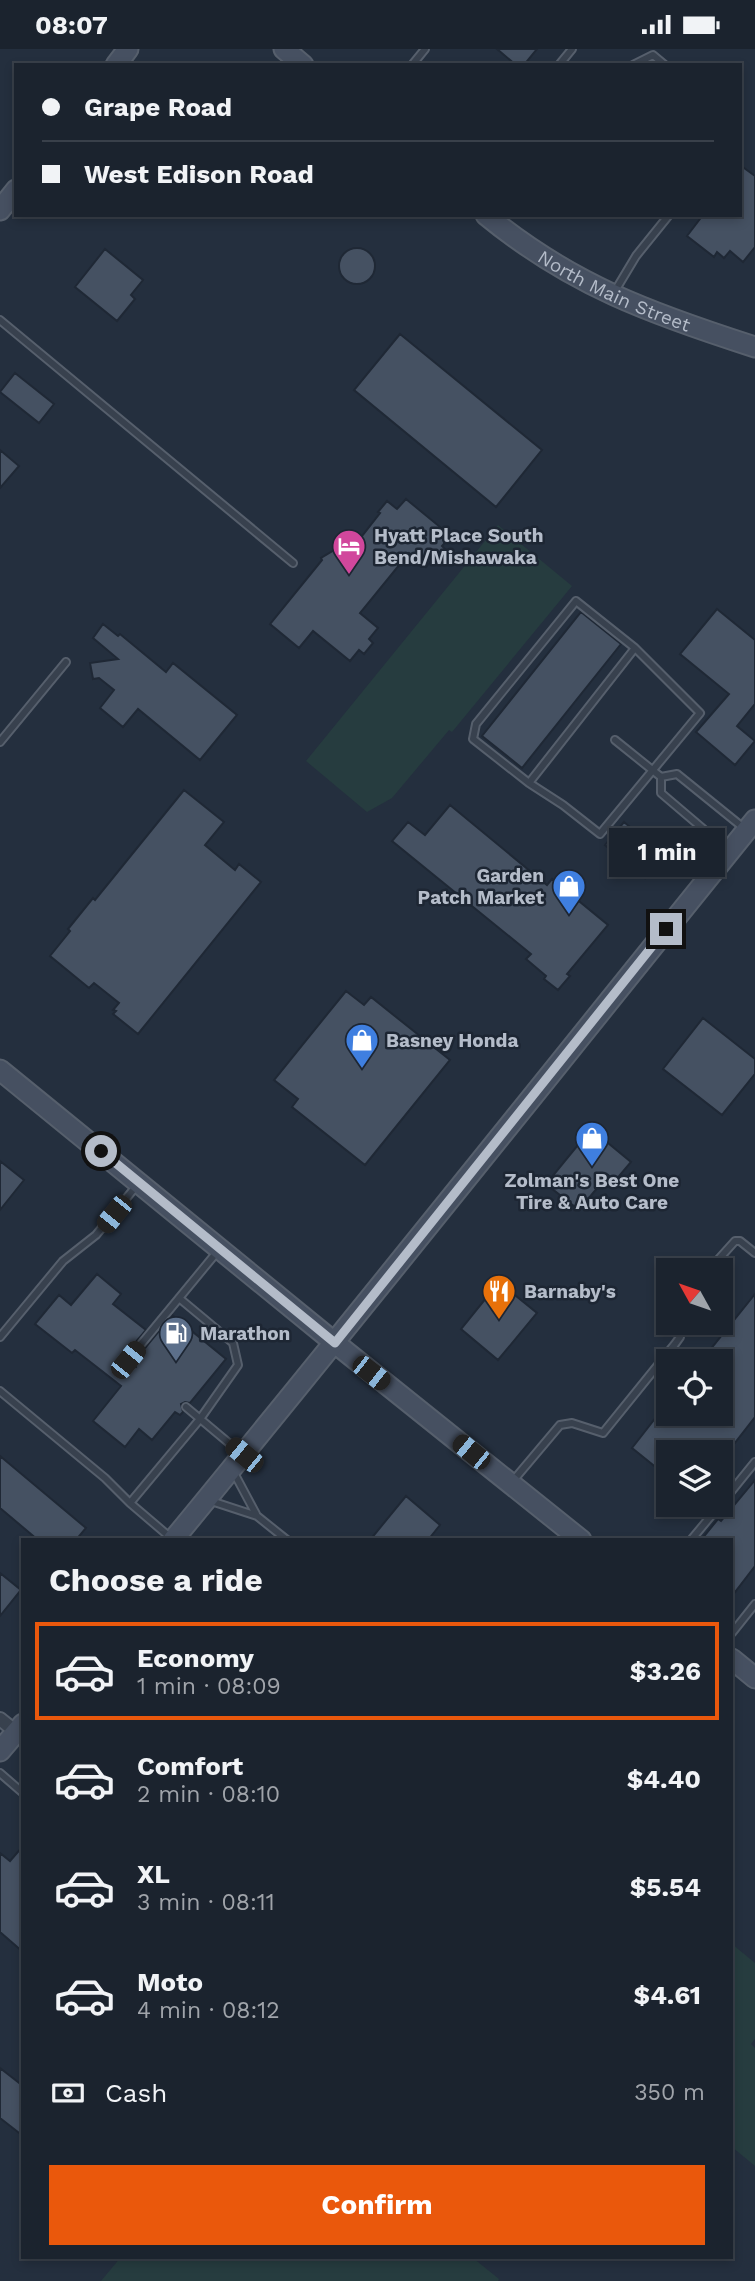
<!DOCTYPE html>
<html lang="en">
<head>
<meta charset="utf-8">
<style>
	body { margin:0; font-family:"Work Sans",sans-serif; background:#242b36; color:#f1f3f6; height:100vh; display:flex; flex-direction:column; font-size:26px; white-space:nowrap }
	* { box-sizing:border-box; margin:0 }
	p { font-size:23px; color:#a0a4aa }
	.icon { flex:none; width:38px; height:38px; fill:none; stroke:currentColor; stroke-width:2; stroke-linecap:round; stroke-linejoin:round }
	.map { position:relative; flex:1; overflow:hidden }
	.panel { position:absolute; left:21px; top:1489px; width:712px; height:721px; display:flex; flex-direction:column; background:#1b232e; border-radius:0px; box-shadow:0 4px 10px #0003,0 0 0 2px #39404a }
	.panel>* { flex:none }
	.guide { position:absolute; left:14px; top:14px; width:728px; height:154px; border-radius:0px; box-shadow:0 4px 10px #0003,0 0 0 2px #39404a; display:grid; align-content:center; height:154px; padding:0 28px; background:#1b232e }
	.needle { width:46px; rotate:310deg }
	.controls { position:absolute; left:656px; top:1209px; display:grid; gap:14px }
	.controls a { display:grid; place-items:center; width:77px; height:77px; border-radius:0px; background:#1b232e; box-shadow:0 4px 10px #0003,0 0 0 2px #39404a; font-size:35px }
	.end { position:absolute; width:32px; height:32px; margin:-16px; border:9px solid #b4bcc9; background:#111; box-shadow:0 0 0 4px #111 }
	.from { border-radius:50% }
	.bubble { position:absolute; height:49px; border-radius:0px; background:#1b232e; box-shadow:0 4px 10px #0003,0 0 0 2px #39404a; font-size:23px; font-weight:700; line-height:49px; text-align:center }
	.car { position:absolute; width:21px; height:42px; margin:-21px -10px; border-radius:9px; box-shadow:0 0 5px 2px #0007; background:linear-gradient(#222 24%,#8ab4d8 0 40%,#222 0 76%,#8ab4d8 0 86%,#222 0) }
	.guide b { display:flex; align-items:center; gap:24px; height:66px; font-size:26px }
	.guide b+b { border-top:2px solid #39404a }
	.guide i { width:18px; height:18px; background:#f1f3f6 }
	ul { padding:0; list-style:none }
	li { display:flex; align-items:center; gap:21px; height:98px; margin:0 14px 10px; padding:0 14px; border:4px solid transparent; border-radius:0px }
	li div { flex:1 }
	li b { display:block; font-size:26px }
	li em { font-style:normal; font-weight:700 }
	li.on { border-color:#ea580c }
	li>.icon { width:63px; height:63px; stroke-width:1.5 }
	h2 { padding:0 28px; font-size:32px; line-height:84px }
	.pay { display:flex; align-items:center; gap:18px; height:77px; padding:0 28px; font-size:26px }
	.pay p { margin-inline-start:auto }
	.action { display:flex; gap:14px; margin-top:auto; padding:14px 28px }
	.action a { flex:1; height:80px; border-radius:0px; background:#ea580c; color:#fff; font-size:28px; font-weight:700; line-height:80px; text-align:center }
	.status { display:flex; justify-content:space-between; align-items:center; height:49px; padding:0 35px; background:#1b232e; direction:ltr }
	.status svg { height:19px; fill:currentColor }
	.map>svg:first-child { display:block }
	.green { fill:#263c3f }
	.building { fill:#455162; stroke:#1f2835; stroke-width:2 }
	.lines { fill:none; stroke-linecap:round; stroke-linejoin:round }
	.lane-casing { stroke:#565f6c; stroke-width:10 }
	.street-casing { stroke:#565f6c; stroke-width:16 }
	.secondary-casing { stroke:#565f6c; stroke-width:23 }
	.lane { stroke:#38414e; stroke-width:6 }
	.street { stroke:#38414e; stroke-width:12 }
	.secondary { stroke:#465061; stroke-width:19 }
	.route { stroke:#b4bcc9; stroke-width:9 }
	.labels { text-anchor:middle; stroke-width:5; stroke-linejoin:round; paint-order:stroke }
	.street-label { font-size:19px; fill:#b4bcc9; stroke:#1d2633 }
	.poi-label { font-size:19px; font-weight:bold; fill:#b4bcc9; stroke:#1d2633; text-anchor:start }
</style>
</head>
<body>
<div class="status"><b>08:07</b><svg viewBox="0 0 49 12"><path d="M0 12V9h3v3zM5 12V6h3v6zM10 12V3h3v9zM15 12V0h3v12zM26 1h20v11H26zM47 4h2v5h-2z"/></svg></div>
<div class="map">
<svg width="755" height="2232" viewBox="0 0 755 2232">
	<rect width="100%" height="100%" fill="#242f3e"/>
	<path class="green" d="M498,476L572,537L452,683L449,681L392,749L367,763L306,712Z
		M732,1895L755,1914V1990L751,1995L755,1999V2117L732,2098Z
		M121,2208L473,2209L499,2230L498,2232H101Z"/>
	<path class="building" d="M497,0H537L524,16H516Z
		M740,116L755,127V198L743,213L730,202L724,209L717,203L714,208L687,187L703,166H740Z
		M339 217a18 18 0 1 1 36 0a18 18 0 1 1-36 0Z
		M105,200L143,231L131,246L135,250L117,272L75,238Z
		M400,285L542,401L496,458L354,341Z
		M15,324L54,355L39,374L0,343Z
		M0,401L19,417L0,439Z
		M406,450L451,487L442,497L446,501L439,510L435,507L426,518L409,504L360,564L378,579L369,590L373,594L364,605L359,601L350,612L313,582L299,599L270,575L322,511L321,509L346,494L351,501L380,464L378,463L387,452L397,460Z
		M717,560L755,591V655L737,677L755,692L735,716L696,683L729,645L680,605Z
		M581,563L621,595L522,719L482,687Z
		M103,575L118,587L120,585L166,623L173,614L237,666L200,711L138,660L123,678L100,659L114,641L99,629L93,630L90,614L118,610L93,589Z
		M184,741L224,773L205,796L235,821L239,815L261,833L138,985L113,965L116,962L113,961L119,954L94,934L89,939L50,907L70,882L68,880L93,849L95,851Z
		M450,756L547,836L552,830L608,876L567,925L570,927L558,941L544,930L546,927L526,910L531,905L392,792L408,773L425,786Z
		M624,773L663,806L645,829L605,796Z
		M346,942L364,956L371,948L450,1011L365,1116L292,1058L298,1050L274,1031Z
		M703,969L755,1010V1025L722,1066L663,1020Z
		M591,1080L631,1113L615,1132L608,1126L579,1161L546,1135Z
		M0,1112L24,1131L0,1161Z
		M97,1225L121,1245L113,1255L146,1281L123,1308V1314L129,1319L136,1318V1310L172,1266L226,1310L190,1354L185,1353L181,1355L183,1363L180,1366L175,1363L152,1391L139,1380L125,1398L93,1372L121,1337L75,1301L72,1304L35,1275L59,1246L71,1256Z
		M499,1233L537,1264L498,1311L461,1280Z
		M755,1245V1368L727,1404H668V1428L632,1399L668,1353V1365H721V1312H701Z
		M0,1407L86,1479L76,1491H38L0,1459Z
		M755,1431V1517L732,1547V1491H701L718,1470L721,1472Z
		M406,1447L440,1476L428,1491H370Z
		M0,1524L21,1541L0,1567Z
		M23,1797V1903L0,1883V1804L10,1812Z
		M0,2019L23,2037V2087L0,2069Z"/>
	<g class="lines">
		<defs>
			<path id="lane" d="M412,16L425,0
				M559,16L572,0
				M633,16L653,6L665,16
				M615,242L636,207L669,166
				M0,271L293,514
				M635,599L700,664L600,785L563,756L529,734Z
				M615,691L661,728V744L728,801
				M0,693L66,613
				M661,728L677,725L745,780
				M529,734L473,690L476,675L576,552L635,599
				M708,1222L735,1192H740L755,1204
				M0,1288L63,1212L96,1186L138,1135
				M132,1314L128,1311L217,1203
				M0,1342L105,1429L130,1454L171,1489
				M186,1358L242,1405
				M233,1422L256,1465
				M512,1433L560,1376L572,1374L603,1384L675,1295L680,1288L678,1274
				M208,1451L257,1467L287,1491
				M130,1454L200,1370L238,1316L233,1294L179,1249
				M721,1455L755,1413
				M691,1491L720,1456
				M732,1584L755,1555
				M0,1724L23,1744"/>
			<path id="street" d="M0,1670L16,1683"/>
			<g id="secondary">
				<path d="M284,0L303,16"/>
				<path d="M116,16L128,0"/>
				<path d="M0,161L16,141"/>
				<path id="s1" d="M486,166C571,236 652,265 755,298"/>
				<path d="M0,1021L335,1294L581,1491"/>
				<path d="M173,1491C369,1253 561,1011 755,771"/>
				<path d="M732,1610L755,1629"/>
				<path d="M0,1702L23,1675"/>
			</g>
		</defs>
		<use href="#lane" class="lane-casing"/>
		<use href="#street" class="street-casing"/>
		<use href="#secondary" class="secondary-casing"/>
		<use href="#lane" class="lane"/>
		<use href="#street" class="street"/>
		<use href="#secondary" class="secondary"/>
	</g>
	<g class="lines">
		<path class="route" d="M101,1102L335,1294L666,880"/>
	</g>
	<defs>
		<symbol id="hotel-pin" viewBox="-11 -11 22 30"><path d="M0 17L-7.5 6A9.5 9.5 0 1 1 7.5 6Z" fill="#d1479c" stroke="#1d2633"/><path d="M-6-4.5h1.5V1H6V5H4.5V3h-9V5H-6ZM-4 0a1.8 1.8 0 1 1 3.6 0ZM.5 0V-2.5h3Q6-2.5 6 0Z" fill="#fff"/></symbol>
		<symbol id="shop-pin" viewBox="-11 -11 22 30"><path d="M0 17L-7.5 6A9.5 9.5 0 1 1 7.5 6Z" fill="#3f7fe0" stroke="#1d2633"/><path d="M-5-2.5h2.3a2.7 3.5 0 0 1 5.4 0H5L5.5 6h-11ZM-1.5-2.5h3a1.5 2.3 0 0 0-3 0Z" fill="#fff"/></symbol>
		<symbol id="restaurant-pin" viewBox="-11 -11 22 30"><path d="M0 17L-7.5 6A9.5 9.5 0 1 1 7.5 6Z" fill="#e8710a" stroke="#1d2633"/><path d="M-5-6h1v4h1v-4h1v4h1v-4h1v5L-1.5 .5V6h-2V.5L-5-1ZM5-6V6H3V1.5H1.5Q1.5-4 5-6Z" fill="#fff"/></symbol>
		<symbol id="fuel-pin" viewBox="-11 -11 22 30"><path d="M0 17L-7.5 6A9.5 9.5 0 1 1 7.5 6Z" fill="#5c6f8a" stroke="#1d2633"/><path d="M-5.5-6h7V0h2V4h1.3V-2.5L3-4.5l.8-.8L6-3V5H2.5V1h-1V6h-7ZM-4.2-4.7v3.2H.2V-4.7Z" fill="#fff"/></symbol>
	</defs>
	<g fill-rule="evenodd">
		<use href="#hotel-pin" x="330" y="478" width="38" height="52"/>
		<use href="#shop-pin" x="550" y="818" width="38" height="52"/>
		<use href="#shop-pin" x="343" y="972" width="38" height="52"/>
		<use href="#shop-pin" x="573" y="1070" width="38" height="52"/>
		<use href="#restaurant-pin" x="480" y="1223" width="38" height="52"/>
		<use href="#fuel-pin" x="157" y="1265" width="38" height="52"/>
	</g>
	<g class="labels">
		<g class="street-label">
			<text dy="7" stroke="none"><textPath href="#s1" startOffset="150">North Main Street</textPath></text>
		</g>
		<g class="poi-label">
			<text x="374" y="493">Hyatt Place South<tspan x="374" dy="22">Bend/Mishawaka</tspan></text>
			<text x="544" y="833" text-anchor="end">Garden<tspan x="544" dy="22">Patch Market</tspan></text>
			<text x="386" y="998">Basney Honda</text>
			<text x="592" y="1138" text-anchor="middle">Zolman's Best One<tspan x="592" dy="22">Tire &amp; Auto Care</tspan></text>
			<text x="524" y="1249">Barnaby's</text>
			<text x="200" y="1291">Marathon</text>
		</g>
	</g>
</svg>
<div class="controls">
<a><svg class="needle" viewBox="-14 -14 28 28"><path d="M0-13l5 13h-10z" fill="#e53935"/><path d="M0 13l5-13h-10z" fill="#a0a4aa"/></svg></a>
<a><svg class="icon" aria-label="locate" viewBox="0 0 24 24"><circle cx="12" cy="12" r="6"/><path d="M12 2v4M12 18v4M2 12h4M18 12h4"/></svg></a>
<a><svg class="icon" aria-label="layers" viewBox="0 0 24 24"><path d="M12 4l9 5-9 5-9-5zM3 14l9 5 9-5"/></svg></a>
</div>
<i class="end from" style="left:101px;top:1102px"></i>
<i class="end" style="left:666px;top:880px"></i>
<div class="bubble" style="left:609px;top:779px;width:116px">1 min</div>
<i class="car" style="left:114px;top:1165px;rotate:219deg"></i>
<i class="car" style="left:128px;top:1311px;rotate:39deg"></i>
<i class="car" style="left:371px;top:1324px;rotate:128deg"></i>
<i class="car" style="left:471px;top:1403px;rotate:309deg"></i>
<i class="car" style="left:244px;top:1406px;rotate:309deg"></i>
<div class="guide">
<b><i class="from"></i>Grape Road</b>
<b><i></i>West Edison Road</b>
</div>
<section class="panel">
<h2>Choose a ride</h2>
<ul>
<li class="on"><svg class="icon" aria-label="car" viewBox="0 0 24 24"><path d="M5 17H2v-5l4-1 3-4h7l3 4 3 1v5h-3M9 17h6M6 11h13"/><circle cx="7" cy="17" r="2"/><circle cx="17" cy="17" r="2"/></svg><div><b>Economy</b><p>1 min · 08:09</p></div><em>$3.26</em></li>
<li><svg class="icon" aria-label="car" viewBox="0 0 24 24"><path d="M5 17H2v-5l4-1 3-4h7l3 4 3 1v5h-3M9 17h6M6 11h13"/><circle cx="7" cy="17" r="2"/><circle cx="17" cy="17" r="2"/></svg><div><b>Comfort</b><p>2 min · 08:10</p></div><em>$4.40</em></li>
<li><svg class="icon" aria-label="car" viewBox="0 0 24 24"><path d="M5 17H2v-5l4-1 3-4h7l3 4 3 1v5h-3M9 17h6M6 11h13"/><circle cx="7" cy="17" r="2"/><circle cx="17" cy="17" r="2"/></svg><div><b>XL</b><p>3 min · 08:11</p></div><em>$5.54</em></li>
<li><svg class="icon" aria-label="car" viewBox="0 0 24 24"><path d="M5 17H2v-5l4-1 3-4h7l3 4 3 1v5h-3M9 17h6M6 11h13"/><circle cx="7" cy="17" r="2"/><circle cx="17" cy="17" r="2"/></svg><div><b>Moto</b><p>4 min · 08:12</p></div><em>$4.61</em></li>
</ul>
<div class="pay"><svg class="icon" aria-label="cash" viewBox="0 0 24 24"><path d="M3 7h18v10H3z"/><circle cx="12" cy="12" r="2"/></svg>Cash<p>350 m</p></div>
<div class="action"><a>Confirm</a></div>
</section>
</div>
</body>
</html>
